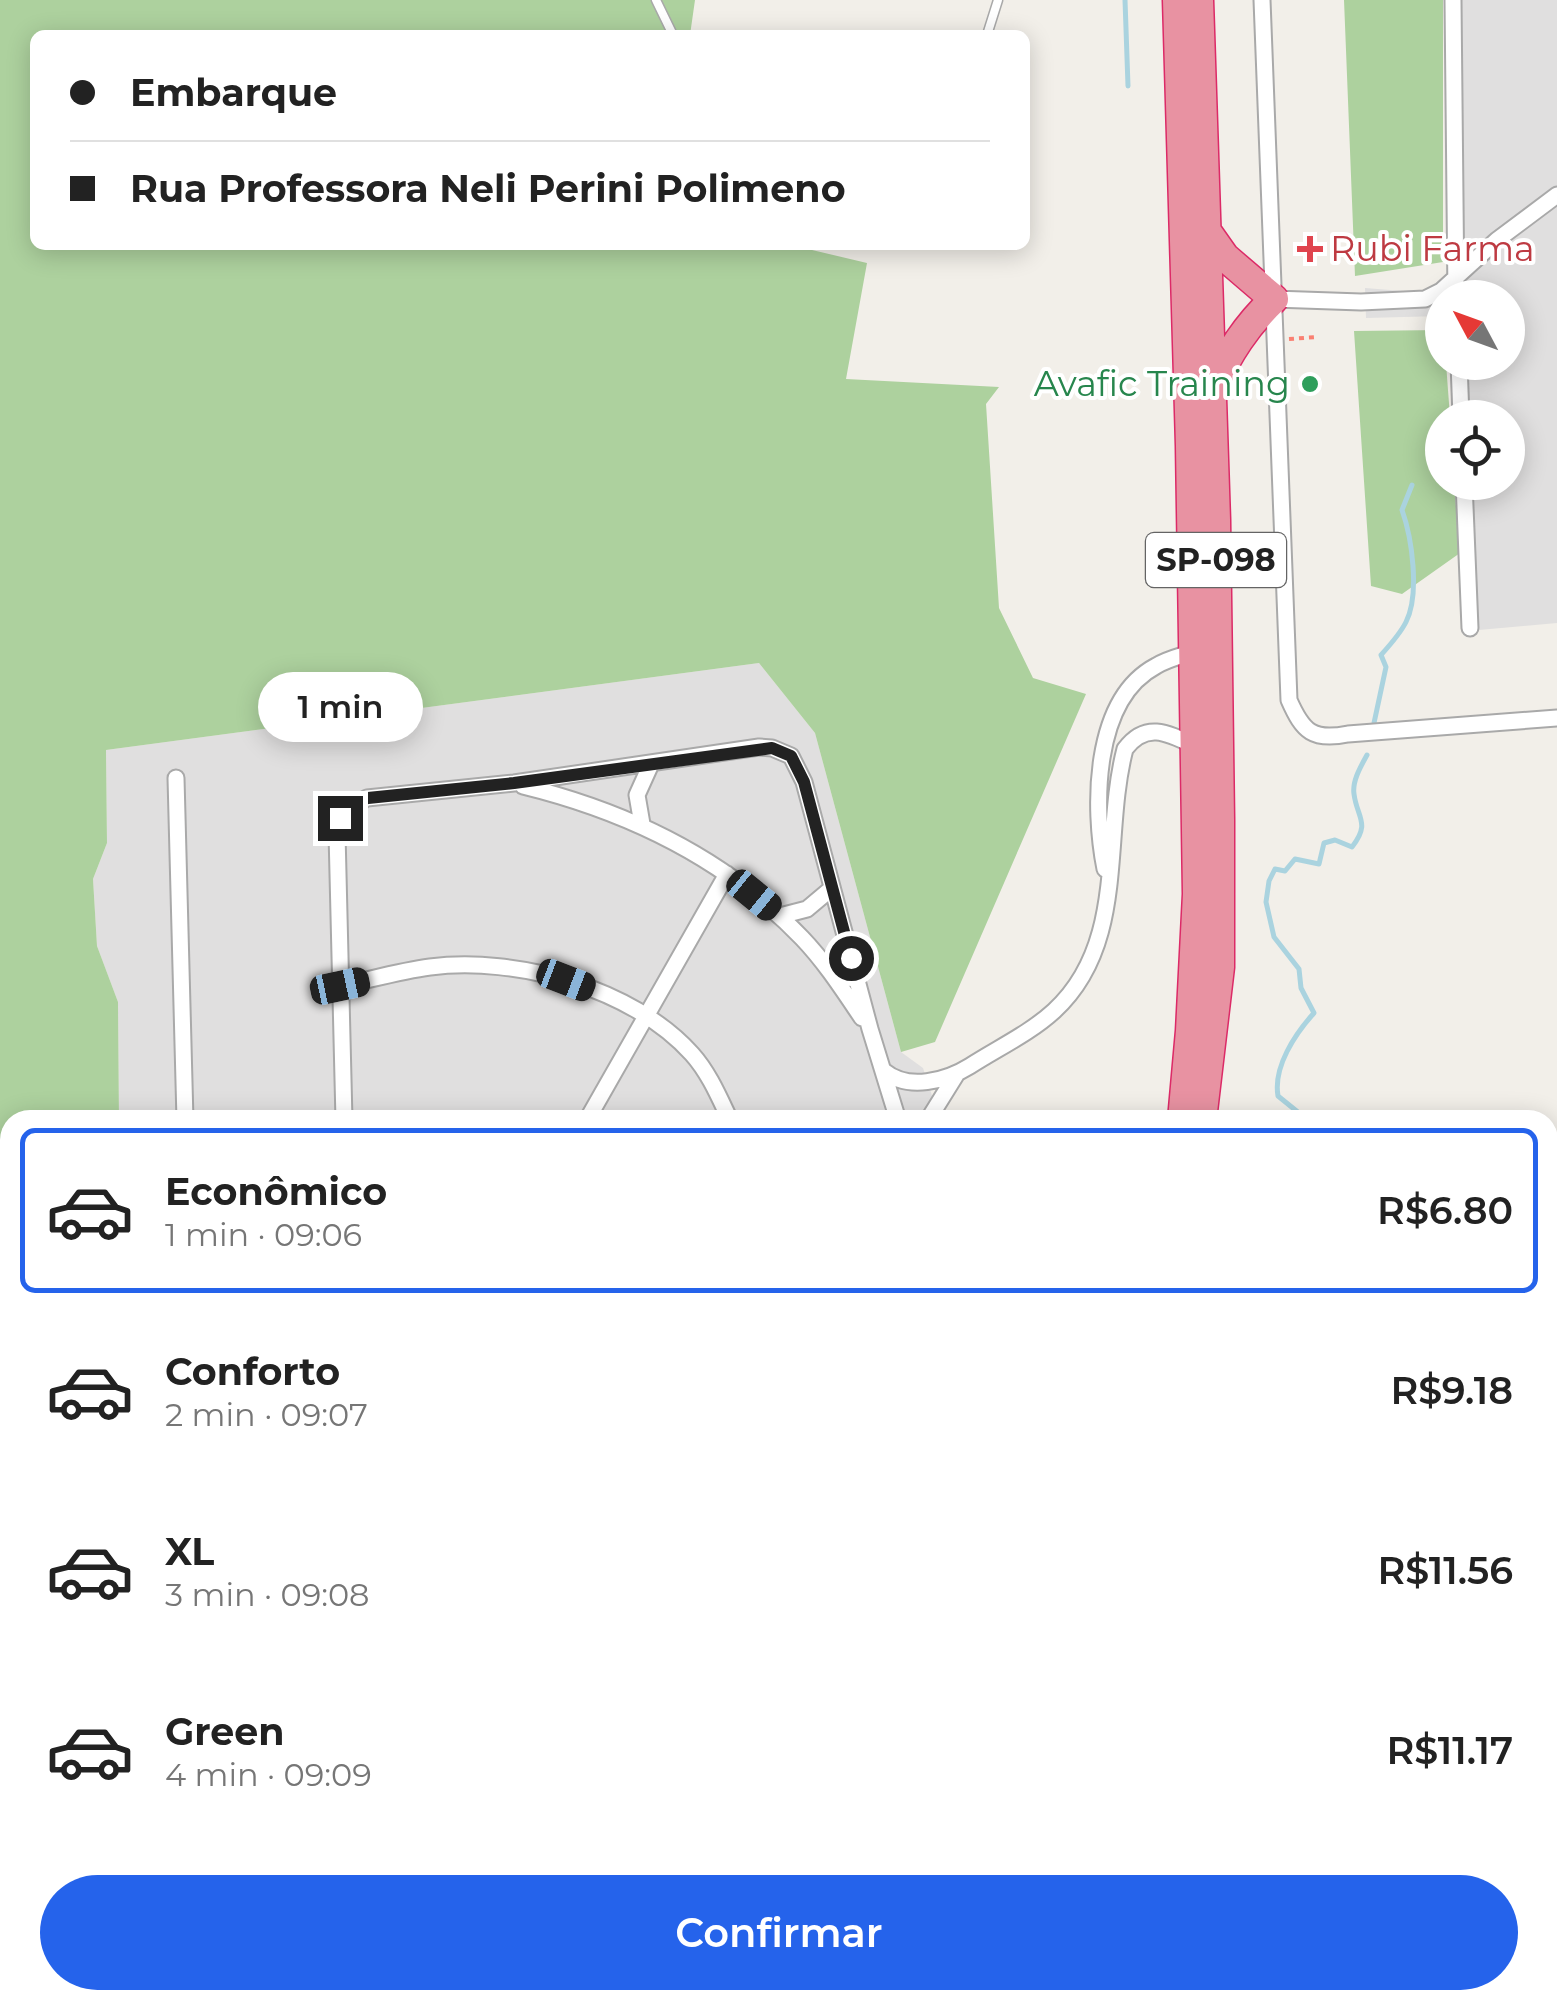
<!DOCTYPE html>
<html lang="pt">
<head>
<meta charset="utf-8">
<style>
	body { margin:0; font-family:Montserrat,sans-serif; background:#f2f2f2; color:#222; height:100vh; display:flex; flex-direction:column; font-size:38px; white-space:nowrap }
	* { box-sizing:border-box; margin:0 }
	p { font-size:32px; color:#767676 }
	.icon { flex:none; width:55px; height:55px; fill:none; stroke:currentColor; stroke-width:2; stroke-linecap:round; stroke-linejoin:round }
	.map { position:relative; flex:1; overflow:hidden }
	.details { position:absolute; left:0px; top:1110px; width:1558px; height:900px; display:flex; flex-direction:column; background:#fff; border-radius:30px 30px 0 0; box-shadow:0 5px 25px #0003 }
	.details>* { flex:none }
	.banner { position:absolute; left:30px; top:30px; width:1000px; height:220px; border-radius:15px; box-shadow:0 5px 25px #0003; display:grid; align-content:center; height:220px; padding:0 40px; background:#fff }
	.needle { width:65px; rotate:311deg }
	.controls { position:absolute; left:1425px; top:280px; display:grid; gap:20px }
	.controls a { display:grid; place-items:center; width:100px; height:100px; border-radius:50%; background:#fff; box-shadow:0 5px 25px #0003; font-size:50px }
	.end { position:absolute; width:45px; height:45px; margin:-22px; border:12px solid #222; background:#fff; box-shadow:0 0 0 5px #fff }
	.from { border-radius:50% }
	.bubble { position:absolute; height:70px; border-radius:35px; background:#fff; box-shadow:0 5px 25px #0003; font-size:32px; font-weight:600; line-height:70px; text-align:center }
	.car { position:absolute; width:30px; height:60px; margin:-30px -15px; border-radius:12px; box-shadow:0 0 8px 2px #0007; background:linear-gradient(#222 24%,#8ab4d8 0 40%,#222 0 76%,#8ab4d8 0 86%,#222 0) }
	.banner b { display:flex; align-items:center; gap:35px; height:95px; font-size:38px }
	.banner b+b { border-top:2px solid #e0e0e0 }
	.banner i { width:25px; height:25px; background:#222 }
	ul { padding:18px 0 0; list-style:none }
	li { display:flex; align-items:center; gap:30px; height:165px; margin:0 20px 15px; padding:0 20px; border:5px solid transparent; border-radius:15px }
	li div { flex:1 }
	li b { display:block; font-size:38px }
	li em { font-style:normal; font-weight:600 }
	li.selected { border-color:#2563eb }
	li>.icon { width:90px; height:90px; stroke-width:1.5 }
	.primary-button { display:flex; gap:20px; margin-top:auto; padding:20px 40px }
	.primary-button a { flex:1; height:115px; border-radius:60px; background:#2563eb; color:#fff; font-size:40px; font-weight:600; line-height:115px; text-align:center }
	.map>svg:first-child { display:block }
	.residential { fill:#e0dfdf }
	.industrial { fill:#ebdbe8 }
	.grass { fill:#cdebb0 }
	.forest { fill:#add19e }
	.wetland { fill:#c6e0d4 }
	.lines { fill:none; stroke-linecap:round; stroke-linejoin:round }
	.stream { stroke:#aad3df; stroke-width:5 }
	.lane-casing { stroke:#a9a9a9; stroke-width:11 }
	.street-casing { stroke:#a9a9a9; stroke-width:19 }
	.highway-casing { stroke:#dc2a67; stroke-width:31 }
	.path { stroke:#fa8072; stroke-width:4; stroke-dasharray:5 5; stroke-linecap:butt }
	.lane { stroke:#fff; stroke-width:8 }
	.street { stroke:#fff; stroke-width:15 }
	.highway { stroke:#e892a2; stroke-width:28 }
	.route { stroke:#222; stroke-width:12 }
	.health-dot { fill:#e0444e; stroke:#fff; stroke-width:4 }
	.leisure-dot { fill:#2e9e5b; stroke:#fff; stroke-width:4 }
	.labels { text-anchor:middle; stroke-width:8; stroke-linejoin:round; paint-order:stroke }
	.shield { fill:#fff; stroke:#646464; stroke-width:2.5 }
	.shield-label { font-size:32px; font-weight:bold; fill:#222 }
	.health-label { font-size:35px; fill:#be3a42; stroke:#fff; text-anchor:start }
	.leisure-label { font-size:35px; fill:#27864d; stroke:#fff; text-anchor:end }
</style>
</head>
<body>
<div class="map">
<svg width="1557" height="2010" viewBox="0 0 1557 2010">
	<rect width="100%" height="100%" fill="#f2efe9"/>
	<path class="residential" d="M1448,0H1557V623L1468,631L1462,483L1508,482V418L1459,417L1457,363L1508,362V298H1442V316L1366,318L1365,288L1453,295Z
		M759,663L815,733L901,1052L923,1068L940,1120H119L118,1002L97,946L93,879L107,843L106,750Z
		M1250,2000H1422L1433,2010H1240Z"/>
	<path class="industrial" d="M662,2000H1236L1226,2010H647Z"/>
	<path class="grass" d="M1548,1918L1557,1923V2005L1548,1998Z"/>
	<path class="forest" d="M0,0H695L690,35H35V245H791L867,263L846,379L999,387L986,404L999,608L1033,678L1086,694L935,1042L901,1052L815,733L759,663L106,750L107,843L93,879L97,946L118,1002L119,1120H10V1711L0,1708Z
		M1344,0H1443V262L1355,276Z
		M1442,330V362L1446,363L1450,417L1442,418V482L1454,483L1460,553L1402,594L1371,586L1354,331Z
		M1557,1335V1395L1548,1400V1340Z"/>
	<path class="wetland" d="M1557,1395V1844L1548,1839V1400Z"/>
	<g class="lines">
		<path class="stream" d="M1125,0L1128,86
			M1374,723L1386,667L1381,655C1390,645 1400,634 1406,622C1420,594 1412,538 1402,510L1412,485
			M1297,1120L1299,1113L1278,1096C1273,1067 1295,1034 1314,1013L1301,988L1299,969L1274,937L1266,902L1269,881L1275,869L1285,871L1295,859L1319,864L1324,843L1335,840L1352,847C1371,823 1357,818 1354,794C1352,781 1361,766 1367,755
			M1548,1373L1557,1367
			M307,2010L315,2000"/>
		<defs>
			<path id="lane" d="M656,0L673,35
				M987,35L998,0"/>
			<path id="street" d="M1262,0L1289,700C1303,732 1313,741 1348,734L1557,718
				M1453,0L1456,298
				M1274,299L1361,302L1425,299L1441,291L1497,240L1557,195
				M1459,362L1461,418
				M1464,482L1470,628
				M176,778L185,1120
				M523,786C629,812 725,858 802,938C825,962 843,990 862,1018
				M642,824L637,795L651,764
				M1105,869C1093,809 1092,700 1156,666C1167,659 1181,656 1193,652
				M780,916L807,909L832,888
				M340,986C369,980 400,971 430,967C516,956 633,988 692,1054C709,1073 719,1097 730,1120
				M884,1071C908,1091 946,1081 970,1066C998,1048 1030,1033 1054,1011C1128,943 1102,837 1125,749C1146,721 1168,733 1195,746
				M344,1120L337,833L344,811L367,798L514,783L759,747L772,748L791,756L804,782L870,1029L898,1120
				M587,1120L727,874
				M928,1120L956,1075
				M1388,2000L1399,2010
				M1253,2010L1263,2000"/>
			<path id="highway" d="M1177,0L1190,446L1197,894L1190,1031L1182,1120
				M1199,0L1216,520L1220,820V967L1202,1120
				M1206,230L1225,257L1274,299C1246,326 1229,352 1213,387
				M1548,1896L1557,1901
				M1499,2000L1520,2010"/>
		</defs>
		<use href="#lane" class="lane-casing"/>
		<use href="#street" class="street-casing"/>
		<use href="#highway" class="highway-casing"/>
		<path class="path" d="M1289,339L1317,337"/>
		<use href="#lane" class="lane"/>
		<use href="#street" class="street"/>
		<use href="#highway" class="highway"/>
	</g>
	<g class="lines">
		<path class="route" d="M340,818L352,804L368,798L514,783L772,748L791,756L804,782L851,958"/>
	</g>
	<path class="health-dot" d="M1305 234h10v10h10v10h-10v10h-10v-10h-10v-10h10z"/>
	<circle class="leisure-dot" cx="1310" cy="384" r="10"/>
	<g class="labels">
		<rect class="shield" x="1146" y="533" width="140" height="54" rx="8"/>
		<g class="shield-label">
			<text x="1216" y="571">SP-098</text>
		</g>
		<g class="health-label">
			<text x="1330" y="261">Rubi Farma</text>
		</g>
		<g class="leisure-label">
			<text x="1290" y="396">Avafic Training</text>
		</g>
	</g>
</svg>
<div class="controls">
<a><svg class="needle" viewBox="-14 -14 28 28"><path d="M0-13l5 13h-10z" fill="#e53935"/><path d="M0 13l5-13h-10z" fill="#767676"/></svg></a>
<a><svg class="icon" aria-label="locate" viewBox="0 0 24 24"><circle cx="12" cy="12" r="6"/><path d="M12 2v4M12 18v4M2 12h4M18 12h4"/></svg></a>
</div>
<i class="end from" style="left:851px;top:958px"></i>
<i class="end" style="left:340px;top:818px"></i>
<div class="bubble" style="left:258px;top:672px;width:165px">1 min</div>
<i class="car" style="left:754px;top:895px;rotate:129deg"></i>
<i class="car" style="left:566px;top:980px;rotate:111deg"></i>
<i class="car" style="left:340px;top:986px;rotate:78deg"></i>
<div class="banner">
<b><i class="from"></i>Embarque</b>
<b><i></i>Rua Professora Neli Perini Polimeno</b>
</div>
<section class="details">
<ul>
<li class="selected"><svg class="icon" aria-label="car" viewBox="0 0 24 24"><path d="M5 17H2v-5l4-1 3-4h7l3 4 3 1v5h-3M9 17h6M6 11h13"/><circle cx="7" cy="17" r="2"/><circle cx="17" cy="17" r="2"/></svg><div><b>Econômico</b><p>1 min · 09:06</p></div><em>R$6.80</em></li>
<li><svg class="icon" aria-label="car" viewBox="0 0 24 24"><path d="M5 17H2v-5l4-1 3-4h7l3 4 3 1v5h-3M9 17h6M6 11h13"/><circle cx="7" cy="17" r="2"/><circle cx="17" cy="17" r="2"/></svg><div><b>Conforto</b><p>2 min · 09:07</p></div><em>R$9.18</em></li>
<li><svg class="icon" aria-label="car" viewBox="0 0 24 24"><path d="M5 17H2v-5l4-1 3-4h7l3 4 3 1v5h-3M9 17h6M6 11h13"/><circle cx="7" cy="17" r="2"/><circle cx="17" cy="17" r="2"/></svg><div><b>XL</b><p>3 min · 09:08</p></div><em>R$11.56</em></li>
<li><svg class="icon" aria-label="car" viewBox="0 0 24 24"><path d="M5 17H2v-5l4-1 3-4h7l3 4 3 1v5h-3M9 17h6M6 11h13"/><circle cx="7" cy="17" r="2"/><circle cx="17" cy="17" r="2"/></svg><div><b>Green</b><p>4 min · 09:09</p></div><em>R$11.17</em></li>
</ul>
<div class="primary-button"><a>Confirmar</a></div>
</section>
</div>
</body>
</html>
